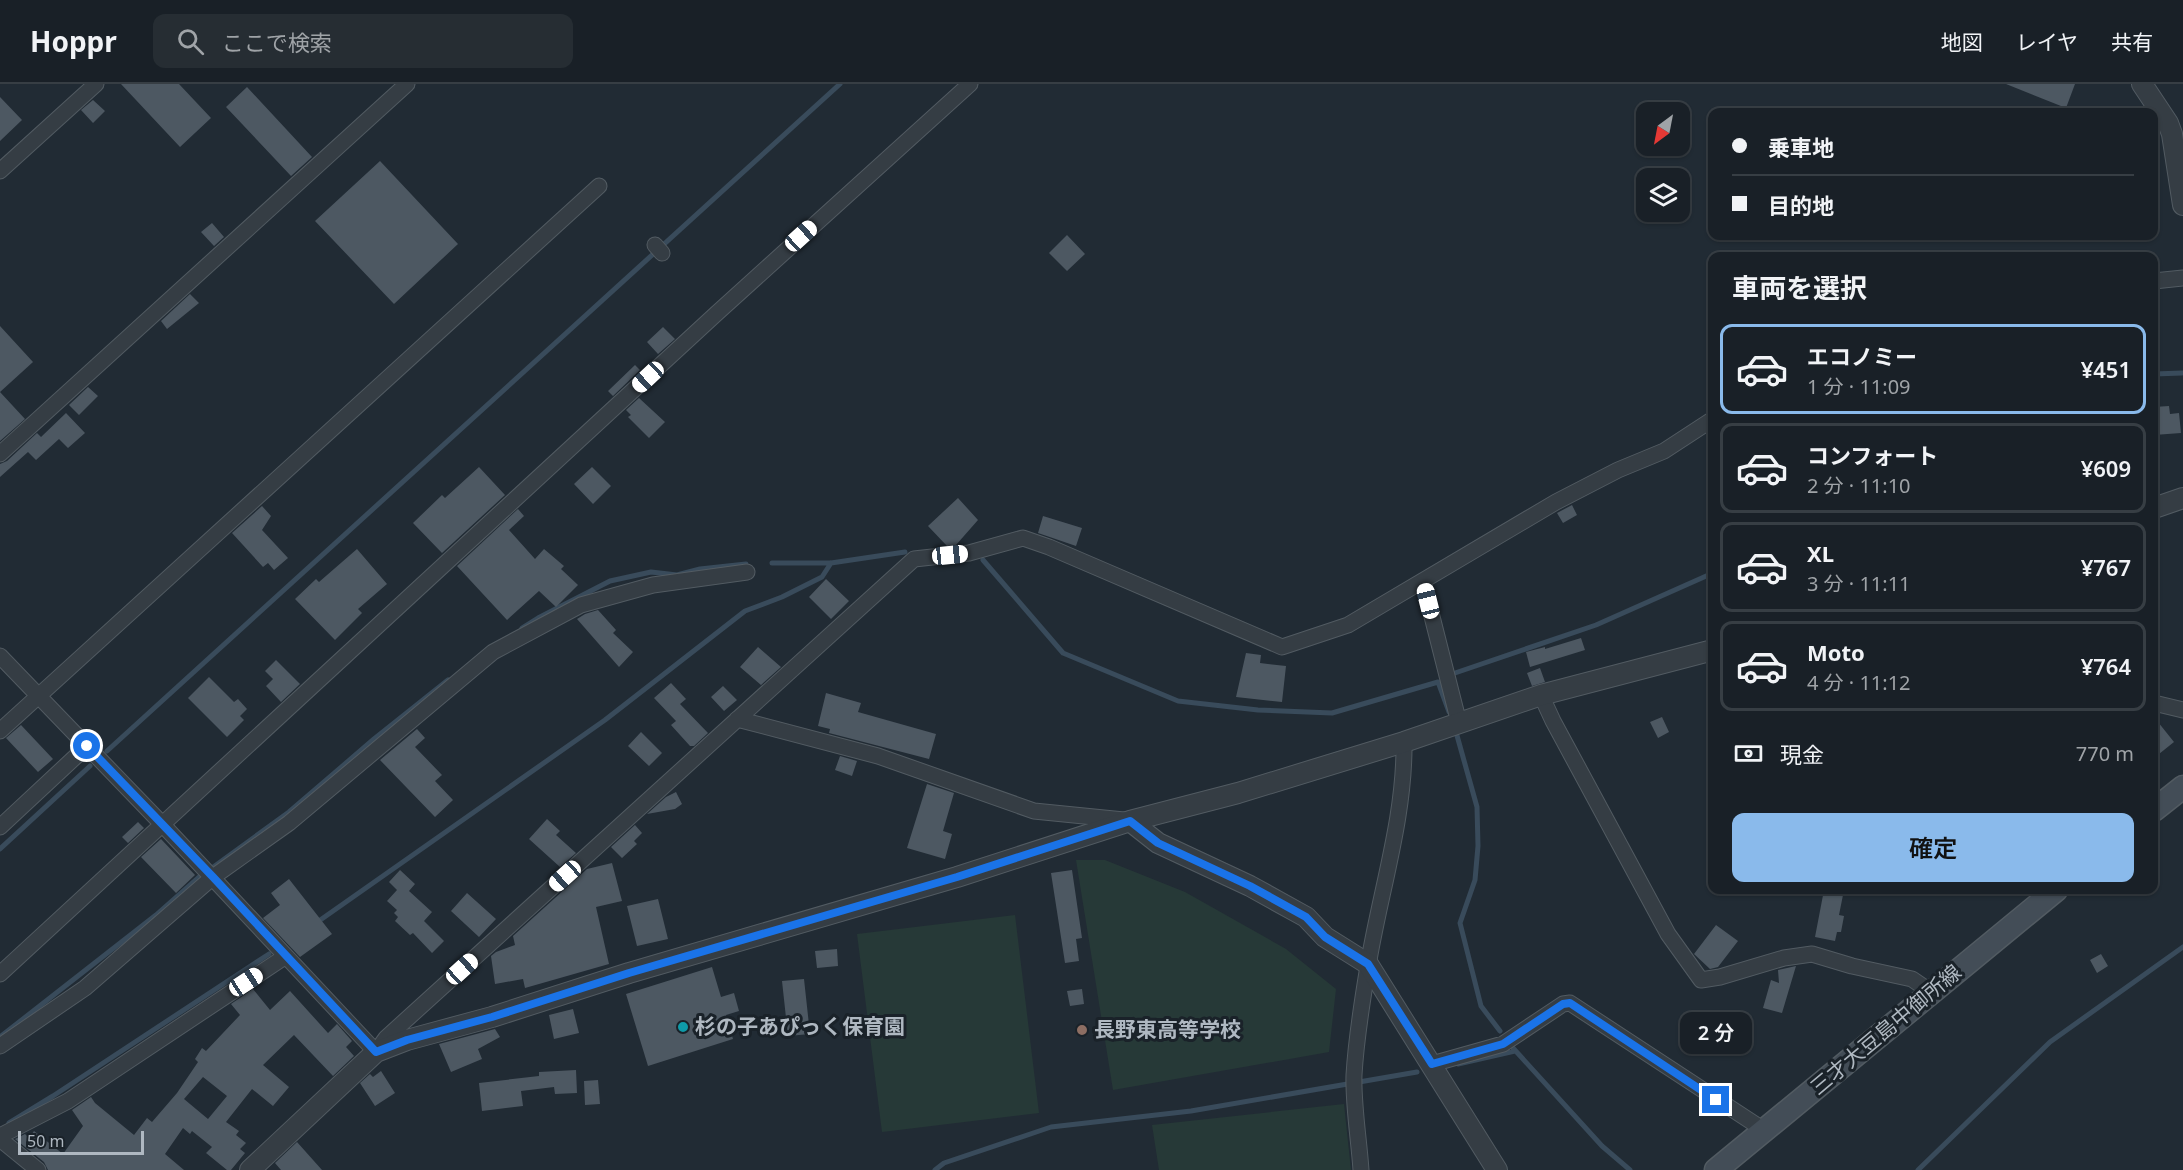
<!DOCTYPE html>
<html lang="ja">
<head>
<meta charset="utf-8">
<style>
	body { margin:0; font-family:"Noto Sans","Noto Sans JP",sans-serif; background:#262d33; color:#f1f3f6; height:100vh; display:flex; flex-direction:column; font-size:22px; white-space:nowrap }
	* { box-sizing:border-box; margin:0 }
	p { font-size:20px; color:#9fa3a7 }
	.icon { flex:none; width:33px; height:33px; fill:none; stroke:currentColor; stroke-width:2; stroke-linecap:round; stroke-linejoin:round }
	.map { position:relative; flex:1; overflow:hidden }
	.side { position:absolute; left:1708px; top:168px; width:450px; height:642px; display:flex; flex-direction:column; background:#192027; border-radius:12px; box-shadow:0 2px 4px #0004,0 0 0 2px #373e44 }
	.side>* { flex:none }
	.top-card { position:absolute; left:1708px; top:24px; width:450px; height:132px; border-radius:12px; box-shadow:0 2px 4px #0004,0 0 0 2px #373e44; display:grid; align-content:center; height:132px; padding:0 24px; background:#192027 }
	.needle { width:39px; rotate:212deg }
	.controls { position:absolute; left:1636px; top:18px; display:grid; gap:12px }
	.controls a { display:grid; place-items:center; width:54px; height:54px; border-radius:12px; background:#192027; box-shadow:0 2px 4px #0004,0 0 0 2px #373e44; font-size:30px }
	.scale { position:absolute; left:18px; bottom:15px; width:126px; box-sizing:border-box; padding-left:6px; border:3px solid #afb8c1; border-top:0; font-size:16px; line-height:21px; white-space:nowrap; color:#afb8c1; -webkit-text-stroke:4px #1a2229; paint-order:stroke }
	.end { position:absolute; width:27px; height:27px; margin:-14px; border:8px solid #1a73e8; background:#fff; box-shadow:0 0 0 3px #fff }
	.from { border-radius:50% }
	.bubble { position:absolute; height:42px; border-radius:12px; background:#192027; box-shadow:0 2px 4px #0004,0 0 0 2px #373e44; font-size:20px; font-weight:600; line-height:42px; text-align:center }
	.car { position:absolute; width:18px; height:36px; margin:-18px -9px; border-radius:8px; box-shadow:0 0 4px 2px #0007; background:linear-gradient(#fff 24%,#345 0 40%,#fff 0 76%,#345 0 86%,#fff 0) }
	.top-card b { display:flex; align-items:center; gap:21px; height:57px; font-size:22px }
	.top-card b+b { border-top:2px solid #373e44 }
	.top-card i { width:15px; height:15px; background:#f1f3f6 }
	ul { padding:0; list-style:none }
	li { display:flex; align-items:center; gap:18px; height:90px; margin:0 12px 9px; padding:0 12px; border:3px solid #373e44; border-radius:12px }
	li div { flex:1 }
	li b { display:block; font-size:22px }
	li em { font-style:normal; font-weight:600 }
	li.active { border-color:#8abaeb }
	li>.icon { width:54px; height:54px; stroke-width:1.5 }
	h2 { padding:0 24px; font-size:27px; line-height:72px }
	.pay { display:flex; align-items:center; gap:15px; height:66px; padding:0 24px; font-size:22px }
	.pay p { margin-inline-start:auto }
	.primary-button { display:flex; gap:12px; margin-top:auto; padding:12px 24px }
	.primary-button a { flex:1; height:69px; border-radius:12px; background:#8abaeb; color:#111; font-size:24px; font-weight:600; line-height:69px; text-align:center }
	header { display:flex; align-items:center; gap:36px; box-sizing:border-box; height:84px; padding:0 30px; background:#192027; border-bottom:2px solid #373e44 }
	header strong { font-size:28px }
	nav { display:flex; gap:33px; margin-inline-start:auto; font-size:21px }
	.search { width:420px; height:54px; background:#262d33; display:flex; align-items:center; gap:15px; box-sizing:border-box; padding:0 21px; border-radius:12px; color:#9fa3a7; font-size:22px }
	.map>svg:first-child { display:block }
	.green { fill:#263937 }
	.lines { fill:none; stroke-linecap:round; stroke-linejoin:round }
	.stream { stroke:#394b5b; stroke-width:5 }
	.building { fill:#4d5862; fill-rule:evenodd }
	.minor-casing { stroke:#525b62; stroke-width:17 }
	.tertiary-casing { stroke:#525b62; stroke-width:22 }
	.secondary-casing { stroke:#525b62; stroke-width:25 }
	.minor { stroke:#353d44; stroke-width:15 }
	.tertiary { stroke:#353d44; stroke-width:20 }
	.secondary { stroke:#434d57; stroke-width:22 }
	.route { stroke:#1a73e8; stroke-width:8 }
	.culture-dot { fill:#0f9aa8; stroke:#1a2229; stroke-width:2 }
	.education-dot { fill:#8d6e63; stroke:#1a2229; stroke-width:2 }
	.labels { text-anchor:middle; stroke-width:6; stroke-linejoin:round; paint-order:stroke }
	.poi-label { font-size:21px; font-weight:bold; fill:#afb8c1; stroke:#1a2229; text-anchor:start }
	.street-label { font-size:21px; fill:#afb8c1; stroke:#1a2229 }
</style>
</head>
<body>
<header>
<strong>Hoppr</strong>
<div class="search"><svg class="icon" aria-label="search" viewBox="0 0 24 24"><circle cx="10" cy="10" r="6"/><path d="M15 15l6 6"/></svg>ここで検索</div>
<nav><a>地図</a><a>レイヤ</a><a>共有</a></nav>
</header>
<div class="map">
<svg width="2183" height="1086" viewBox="0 0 2183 1086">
	<rect width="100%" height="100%" fill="#212b34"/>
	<path class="green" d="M1076,776H1105L1185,808L1286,865L1336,905L1329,968L1113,1006Z
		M1015,831L1039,1029L882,1048L857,850Z
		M1344,1020L1351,1086H1159L1152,1041Z"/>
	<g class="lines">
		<path class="stream" d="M2154,290L2182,289
			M983,476L1063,569L1178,617L1258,626L1332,629L1438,598L1449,628
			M772,479H831L905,468
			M522,544L538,534L610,497L651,488L677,491L700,485L746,480
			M1455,589L1596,541L1713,489
			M1456,648L1477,723L1478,762L1475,796L1460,839L1481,922L1500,947
			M107,667L840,0
			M0,765L90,682
			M212,784L289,728L374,655L448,596
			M316,839L605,636L745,527L782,513L822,493L831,479
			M0,953L156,831L199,793
			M1513,964L1602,1062L1630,1086
			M1458,980L1515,967
			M9,1039L53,1012L269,870
			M935,1086L944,1079L1051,1043L1191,1027L1417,988
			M1918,1086L2050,958L2183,863"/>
	</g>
	<path class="building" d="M121,0H179L211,34L180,63Z
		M2006,0H2075L2066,24Z
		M247,3L312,73L291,92L226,23Z
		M0,13L22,36L0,57Z
		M93,16L105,27L93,39L81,26Z
		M380,77L458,160L394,220L315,137Z
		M212,139L224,153L214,162L201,148Z
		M1067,151L1085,170L1067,187L1049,169Z
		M190,210L199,219L167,245L161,237Z
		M0,242L33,278L0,308L25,335L0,357Z
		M663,243L675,255L658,270L647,258Z
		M635,281L640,286L613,312L608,307Z
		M88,303L98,312L79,331L69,321Z
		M639,314L665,338L649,354L628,333L631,331L626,326Z
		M2169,322L2170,330L2179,329L2181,349L2154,351V323Z
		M66,329L85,349L68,364L59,355L36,376L28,368L0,393V380L7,377L37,349L41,353Z
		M479,383L505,411L442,469L413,439L442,411L445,414Z
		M592,383L611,402L593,420L574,400Z
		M958,414L978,436L956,461L947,462L928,442Z
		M1572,421L1577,431L1563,439L1557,429Z
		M262,422L271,432L262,446L288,474L274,486L268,479L263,483L232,449Z
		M518,425L524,432L509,446L535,475L544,465L564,482L561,485L578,501L556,523L539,507L507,536L457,482Z
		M1043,432L1082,444L1076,462L1038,449Z
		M357,465L387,500L358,525L362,529L335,556L295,515L316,495L319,498Z
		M826,495L849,517L831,535L809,513Z
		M598,526L616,546L613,549L633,568L619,583L577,535L585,530Z
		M1581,554L1585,566L1530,583L1526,568L1545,563V565Z
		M758,563L781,583L761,601L740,583Z
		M1246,569L1261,571L1260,579L1286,582L1282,618L1236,613Z
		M276,576L300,600L281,618L266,602L273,595L265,587Z
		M1540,584L1545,598L1532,602L1527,589Z
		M209,593L234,618L238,615L247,625L240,632L244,636L227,653L188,614Z
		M671,599L686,615L680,620L708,649L694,662H690L671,641L676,637L654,614Z
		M723,602L737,616L724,627L711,613Z
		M826,609L861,619L858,628L936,650L929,675L829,649L830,645L818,642Z
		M1662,633L1669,648L1658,654L1650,638Z
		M2154,633L2174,658L2154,674Z
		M21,641L53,675L38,688L6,654Z
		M417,645L425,654L415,663L442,691L435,697L453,716L435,733L380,676Z
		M641,648L662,669L649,682L628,662Z
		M840,672L857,677L852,692L835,686Z
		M927,700L954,709L943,747L952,750L945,775L907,764Z
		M676,708L682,720L675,725L647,730L666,713Z
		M547,735L560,747L556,751L576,769L560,783L529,755Z
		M138,738L144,744L128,759L122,753Z
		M635,741L642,749L634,757L637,760L622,774L611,763Z
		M161,755L195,791L176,809L141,773Z
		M612,779L622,817L596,823L609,880L525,904L523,895L495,900L491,872L496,868L515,861L513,852L587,785Z
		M400,786L415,800L409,807L432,828L424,837L444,857L432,869L413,849L410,851L395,837L398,833L394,829L397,826L387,817L397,806L389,798Z
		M1072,786L1082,854L1076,855L1079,877L1065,879L1051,789Z
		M289,795L332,850L300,873L263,834L280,821L271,809Z
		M1824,806H1844L1839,831L1844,832L1841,848H1837L1835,857L1815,853Z
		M467,809L496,835L479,853L451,827Z
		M658,815L668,855L637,862L627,822Z
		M1716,841L1738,857L1718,883L1710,885L1694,870Z
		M837,865L838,882L817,884L815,867Z
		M2101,870L2108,882L2097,889L2090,876Z
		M1796,882L1782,929L1763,924L1771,896L1779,899L1778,886Z
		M712,883L721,913L734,909L739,927L726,931L733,955L648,982L626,910Z
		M804,895L810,950L788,952L782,897Z
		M253,905L270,926L290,907L328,949L337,940L352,957L346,963L354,972L333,992L294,951L263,981L289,1003L273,1022L252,1005L226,1038L239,1047L236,1051L246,1059L240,1065L245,1069L231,1086H227L206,1069L212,1063L192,1047L190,1050L183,1044L165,1070L184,1086H48L44,1078L15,1055L25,1050L29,1054L34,1047L63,1070L83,1042L72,1026L91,1013L95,1019L134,1051L147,1034L152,1038L177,1009L198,978L195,975L202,964L206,967L240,931L231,920ZM203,993L227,1012L208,1035L184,1015Z
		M1082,905L1084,920L1070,922L1067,907Z
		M573,925L579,949L554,955L549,931Z
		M495,945L500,953L478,965L482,975L451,988L439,960Z
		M576,986L577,1009L555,1010L554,1003L521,1007L523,1022L482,1027L479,999L539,992V988Z
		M381,987L395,1009L375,1022L360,999L370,990L373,993Z
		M598,996L600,1020L585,1021L584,997Z
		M297,1058L322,1086H281L275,1079Z"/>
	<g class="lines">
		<defs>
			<path id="minor" d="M0,87L96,0
				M655,161L662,169
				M2154,197L2183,194
				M0,370L407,0
				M1423,497L1459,639
				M0,572L163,741L376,968L386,954L914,475L969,469L1023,454L1049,463L1282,563L1348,541L1556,418L1618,386L1664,367L1713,335
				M1541,611L1553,637L1668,850L1701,896L1720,893L1784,874L1812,870L1852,882L1912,895L1931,908
				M2154,619L2183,626
				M737,635L878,672L1034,727L1124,736
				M0,647L599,102
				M0,743L87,662
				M0,890L717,229L970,0
				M0,962L85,904L213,793L289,739L493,568L581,521L653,501L747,488
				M1432,980L1503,960L1563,920L1570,919L1764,1046
				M0,1052L68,1017L286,872
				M0,1053L6,1060L38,1086
				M1361,1086C1359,1056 1353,1020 1354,991C1356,955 1362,918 1368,882C1380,808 1405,734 1404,658"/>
			<path id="tertiary" d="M2142,0L2168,39L2172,50L2183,121
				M2154,424L2183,414
				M1130,737L1158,759L1250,802L1306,833L1325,853L1368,880L1497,1086
				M250,1086L376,968L407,956L492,933L629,889L957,793L1130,737L1238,709L1404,658L1541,611L1713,566"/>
			<path id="secondary" d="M2154,726L2183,703
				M1716,1086L2056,806"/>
		</defs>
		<use href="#minor" class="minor-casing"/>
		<use href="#tertiary" class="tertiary-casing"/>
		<use href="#secondary" class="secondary-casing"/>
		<use href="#minor" class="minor"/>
		<use href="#tertiary" class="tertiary"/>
		<use href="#secondary" class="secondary"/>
	</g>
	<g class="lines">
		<path class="route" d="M87,662L213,793L376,968L407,956L492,933L629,889L957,793L1130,737L1158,759L1250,802L1306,833L1325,853L1368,880L1432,980L1503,960L1563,920L1570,919L1716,1016"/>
	</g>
	<circle class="culture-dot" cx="683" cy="943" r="6"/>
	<circle class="education-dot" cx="1082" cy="946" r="6"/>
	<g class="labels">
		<g class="poi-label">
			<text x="695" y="950">杉の子あぴっく保育園</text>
			<text x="1094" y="953">長野東高等学校</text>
		</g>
		<g class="street-label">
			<text transform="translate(1886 946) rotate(-40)" y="7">三才大豆島中御所線</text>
		</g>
	</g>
</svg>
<div class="controls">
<a><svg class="needle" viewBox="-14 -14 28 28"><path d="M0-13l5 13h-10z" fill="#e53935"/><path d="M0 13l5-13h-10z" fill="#9fa3a7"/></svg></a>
<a><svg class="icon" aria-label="layers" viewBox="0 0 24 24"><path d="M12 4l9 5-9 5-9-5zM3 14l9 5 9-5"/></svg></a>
</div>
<div class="scale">50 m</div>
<i class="end from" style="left:87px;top:662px"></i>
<i class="end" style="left:1716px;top:1016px"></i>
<div class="bubble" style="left:1680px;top:928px;width:72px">2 分</div>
<i class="car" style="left:801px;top:152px;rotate:48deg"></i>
<i class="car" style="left:648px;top:293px;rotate:227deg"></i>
<i class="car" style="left:950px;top:471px;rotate:84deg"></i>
<i class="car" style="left:1428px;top:517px;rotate:346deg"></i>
<i class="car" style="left:565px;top:792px;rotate:228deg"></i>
<i class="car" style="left:462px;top:885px;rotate:48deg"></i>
<i class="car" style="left:246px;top:898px;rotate:57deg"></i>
<div class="top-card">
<b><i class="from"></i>乗車地</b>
<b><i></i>目的地</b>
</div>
<section class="side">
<h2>車両を選択</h2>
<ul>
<li class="active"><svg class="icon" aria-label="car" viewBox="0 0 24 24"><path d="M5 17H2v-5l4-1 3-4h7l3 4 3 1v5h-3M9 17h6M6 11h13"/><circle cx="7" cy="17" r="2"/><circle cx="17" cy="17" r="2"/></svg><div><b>エコノミー</b><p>1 分 · 11:09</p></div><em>¥451</em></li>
<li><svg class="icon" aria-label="car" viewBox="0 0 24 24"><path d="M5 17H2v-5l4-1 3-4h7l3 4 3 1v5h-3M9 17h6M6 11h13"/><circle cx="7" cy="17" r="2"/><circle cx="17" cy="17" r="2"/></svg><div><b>コンフォート</b><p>2 分 · 11:10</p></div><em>¥609</em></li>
<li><svg class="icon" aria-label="car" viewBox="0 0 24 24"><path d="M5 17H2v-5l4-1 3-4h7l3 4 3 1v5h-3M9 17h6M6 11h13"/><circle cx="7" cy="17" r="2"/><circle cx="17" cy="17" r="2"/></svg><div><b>XL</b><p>3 分 · 11:11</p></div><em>¥767</em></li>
<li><svg class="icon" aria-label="car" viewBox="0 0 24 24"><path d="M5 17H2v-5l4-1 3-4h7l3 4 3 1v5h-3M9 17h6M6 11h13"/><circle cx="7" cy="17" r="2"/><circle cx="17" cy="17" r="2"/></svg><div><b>Moto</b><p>4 分 · 11:12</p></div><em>¥764</em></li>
</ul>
<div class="pay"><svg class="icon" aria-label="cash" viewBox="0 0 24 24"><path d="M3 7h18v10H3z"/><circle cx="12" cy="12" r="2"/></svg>現金<p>770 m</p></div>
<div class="primary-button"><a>確定</a></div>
</section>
</div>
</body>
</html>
